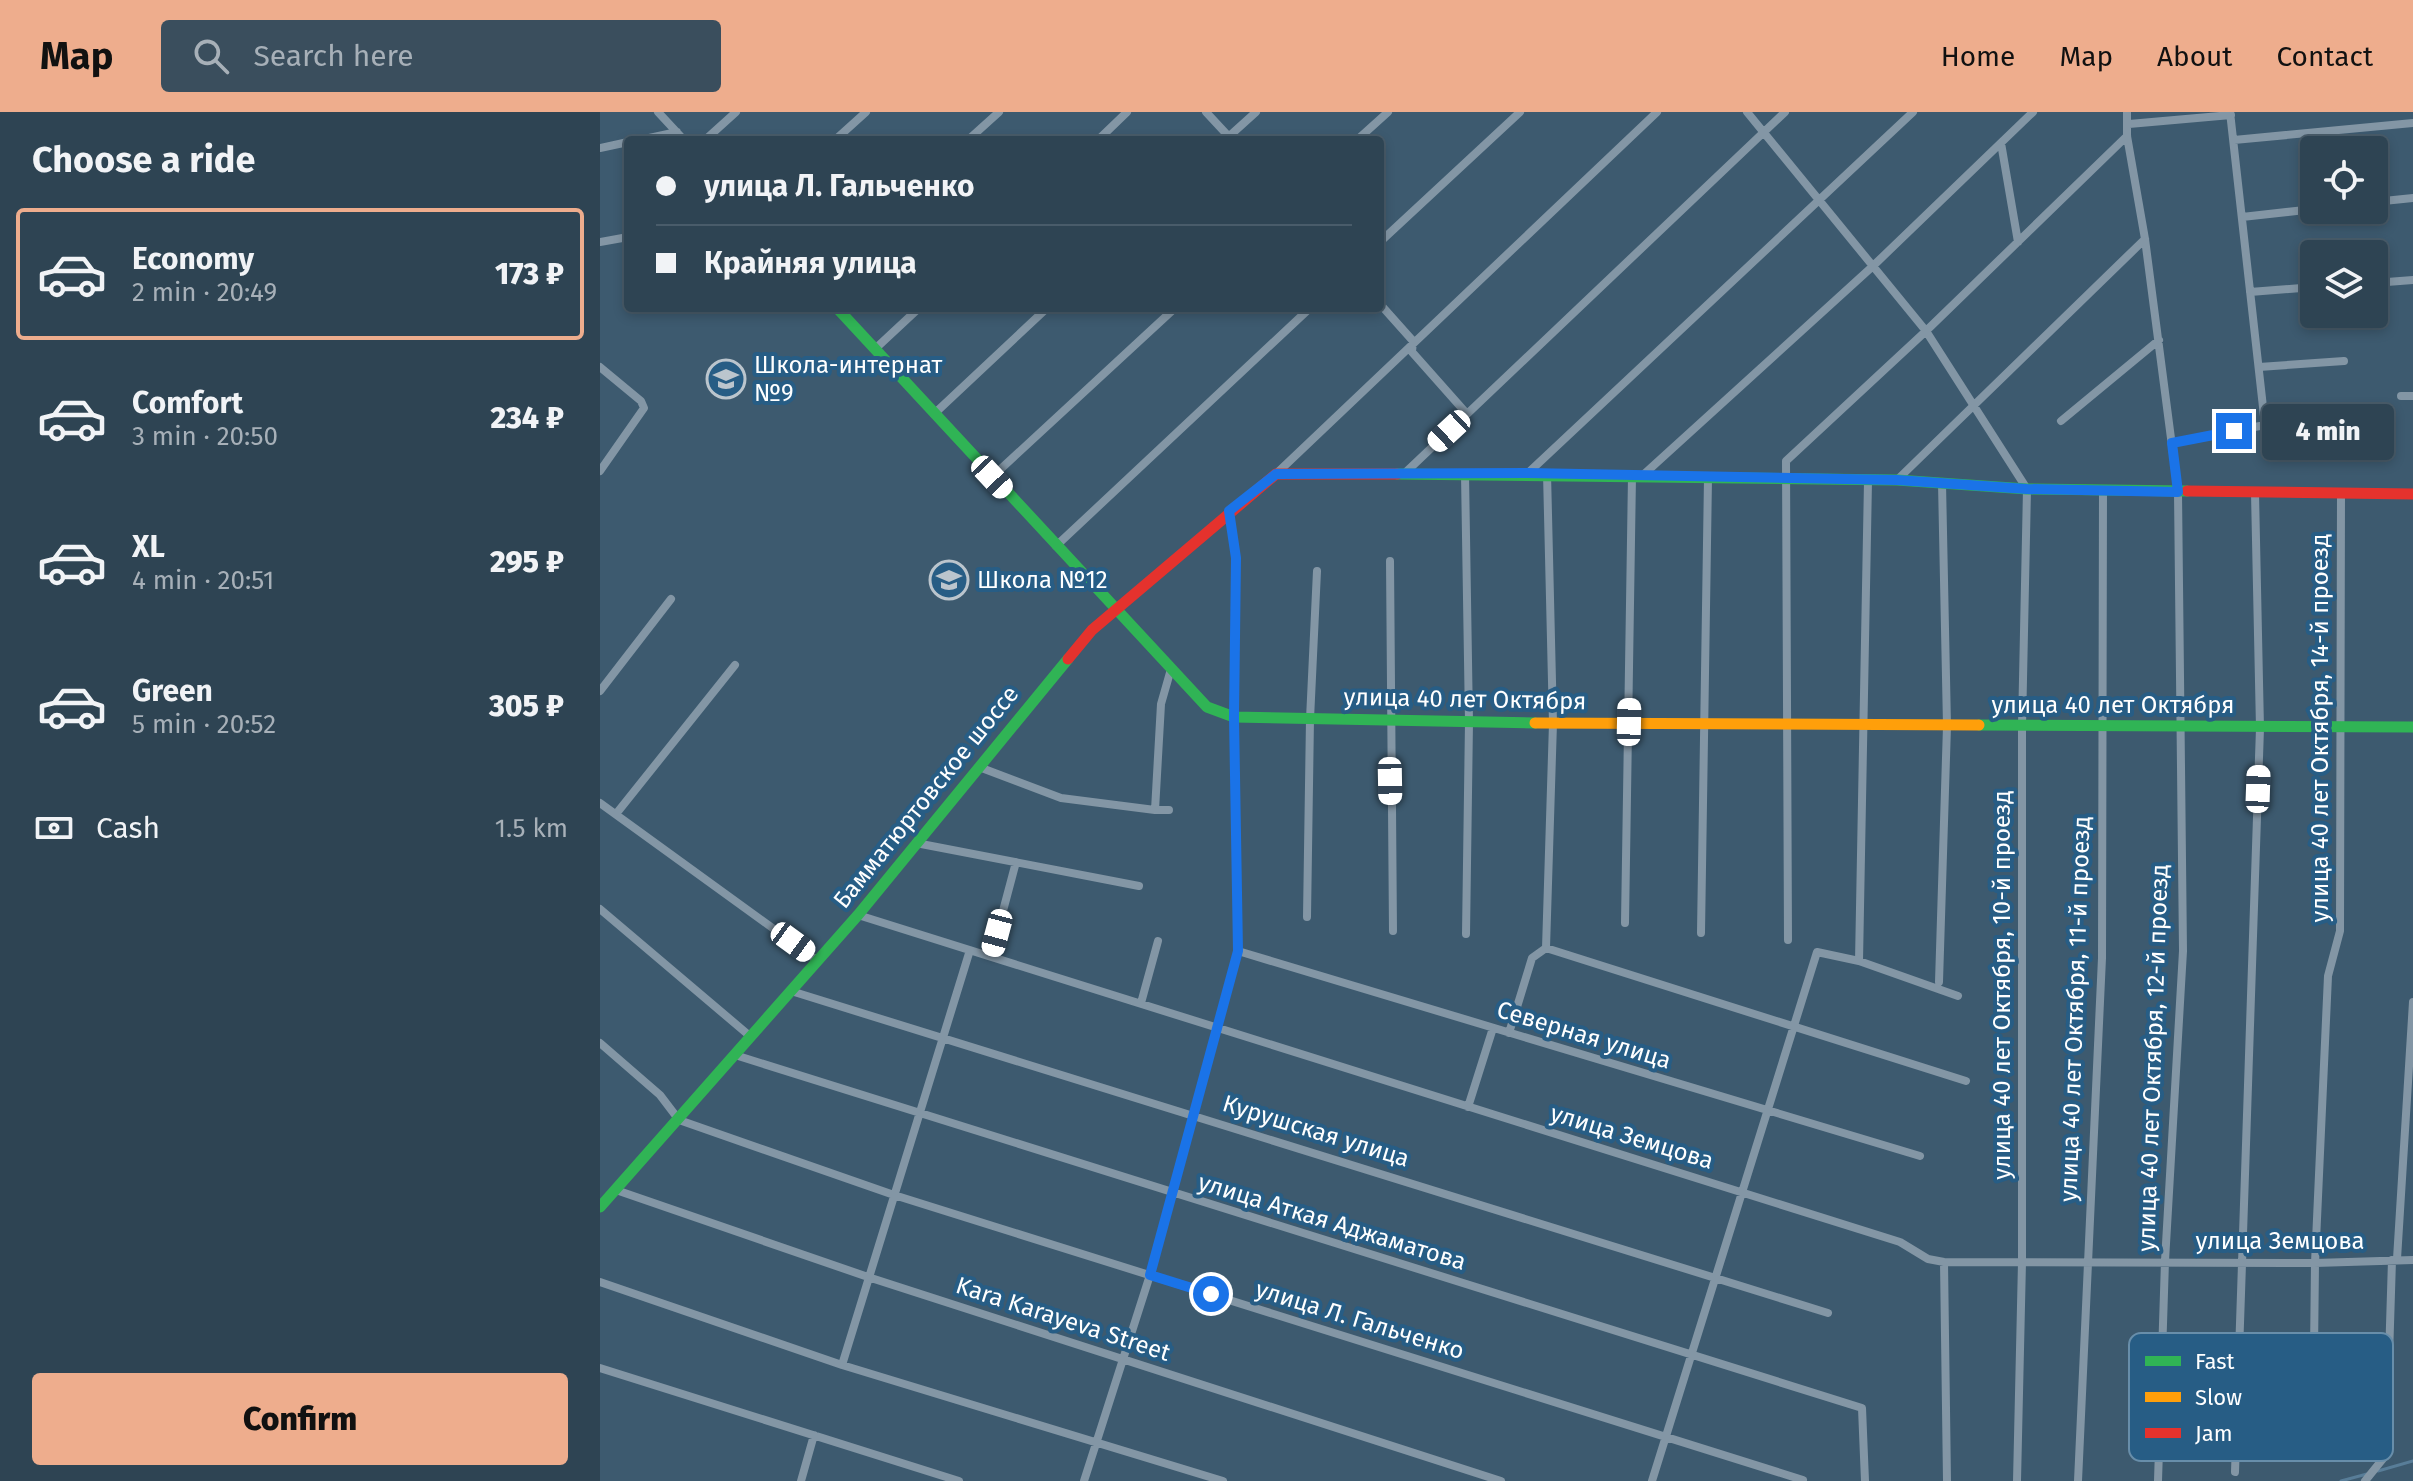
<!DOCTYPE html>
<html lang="en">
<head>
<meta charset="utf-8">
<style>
	body { margin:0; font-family:"Fira Sans",sans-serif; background:#3a4e5d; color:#f1f3f6; height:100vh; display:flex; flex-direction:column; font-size:30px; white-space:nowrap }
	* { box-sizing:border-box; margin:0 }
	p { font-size:26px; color:#a7b0b8 }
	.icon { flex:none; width:44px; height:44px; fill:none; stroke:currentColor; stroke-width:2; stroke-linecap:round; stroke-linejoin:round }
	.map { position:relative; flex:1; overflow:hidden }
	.sheet { display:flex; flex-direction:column; background:#2e4453; width:600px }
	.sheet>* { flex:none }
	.guide { position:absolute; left:24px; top:24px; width:760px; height:176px; border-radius:8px; box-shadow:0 4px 12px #0003,0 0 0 2px #495c6a; display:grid; align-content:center; height:176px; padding:0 32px; background:#2e4453 }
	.controls { position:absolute; left:1700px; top:24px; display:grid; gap:16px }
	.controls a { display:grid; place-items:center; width:88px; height:88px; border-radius:8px; background:#2e4453; box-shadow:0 4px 12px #0003,0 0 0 2px #495c6a; font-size:40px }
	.end { position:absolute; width:36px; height:36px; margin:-18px; border:10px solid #1a73e8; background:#fff; box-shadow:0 0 0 4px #fff }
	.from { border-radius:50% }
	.bubble { position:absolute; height:56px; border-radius:8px; background:#2e4453; box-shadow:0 4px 12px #0003,0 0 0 2px #495c6a; font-size:26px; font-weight:800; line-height:56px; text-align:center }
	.car { position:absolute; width:24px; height:48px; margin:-24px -12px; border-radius:10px; box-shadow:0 0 6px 2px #0007; background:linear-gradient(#fff 24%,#345 0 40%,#fff 0 76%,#345 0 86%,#fff 0) }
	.guide b { display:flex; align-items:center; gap:28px; height:76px; font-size:30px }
	.guide b+b { border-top:2px solid #495c6a }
	.guide i { width:20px; height:20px; background:#f1f3f6 }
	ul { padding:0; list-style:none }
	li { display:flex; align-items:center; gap:24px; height:132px; margin:0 16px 12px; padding:0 16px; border:4px solid transparent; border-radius:8px }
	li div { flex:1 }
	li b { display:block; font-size:30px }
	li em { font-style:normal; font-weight:800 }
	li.active { border-color:#eead8d }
	li>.icon { width:72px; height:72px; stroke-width:1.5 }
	h2 { padding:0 32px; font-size:36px; line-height:96px }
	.pay { display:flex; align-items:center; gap:20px; height:88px; padding:0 32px; font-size:30px }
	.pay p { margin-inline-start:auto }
	.primary-button { display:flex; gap:16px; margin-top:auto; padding:16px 32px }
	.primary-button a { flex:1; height:92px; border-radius:8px; background:#eead8d; color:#111; font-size:32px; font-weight:800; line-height:92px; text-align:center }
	header { display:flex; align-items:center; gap:48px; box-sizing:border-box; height:112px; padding:0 40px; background:#eead8d; color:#111 }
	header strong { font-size:38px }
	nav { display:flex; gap:44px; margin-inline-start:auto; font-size:28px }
	.search { width:560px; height:72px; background:#3a4e5d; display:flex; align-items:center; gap:20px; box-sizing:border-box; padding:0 28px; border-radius:8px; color:#a7b0b8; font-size:30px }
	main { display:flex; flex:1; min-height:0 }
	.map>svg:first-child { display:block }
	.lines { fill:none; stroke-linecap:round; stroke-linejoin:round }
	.stream { stroke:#587d98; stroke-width:3 }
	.street { stroke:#8396a5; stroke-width:8 }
	.fast { stroke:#30b455; stroke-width:11 }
	.slow { stroke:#ff9f0a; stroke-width:11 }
	.jam { stroke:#e5322d; stroke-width:11 }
	.route { stroke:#1a73e8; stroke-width:10 }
	.labels { text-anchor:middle; stroke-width:8; stroke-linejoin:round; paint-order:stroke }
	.poi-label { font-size:24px; fill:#fff; stroke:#275d85; text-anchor:start }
	.street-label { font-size:24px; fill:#fff; stroke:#275d85 }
	.key { fill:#275d85; stroke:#688eaa; stroke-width:2 }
	.key-label { font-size:22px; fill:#fff }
</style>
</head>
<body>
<header>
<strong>Map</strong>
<div class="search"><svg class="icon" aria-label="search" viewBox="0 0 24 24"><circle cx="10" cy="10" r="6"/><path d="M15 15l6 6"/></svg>Search here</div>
<nav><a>Home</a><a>Map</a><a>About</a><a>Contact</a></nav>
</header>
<main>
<section class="sheet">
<h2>Choose a ride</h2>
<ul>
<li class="active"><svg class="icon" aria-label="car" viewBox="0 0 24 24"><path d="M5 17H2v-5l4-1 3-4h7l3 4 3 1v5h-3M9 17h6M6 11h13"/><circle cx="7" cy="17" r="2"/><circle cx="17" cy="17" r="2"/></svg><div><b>Economy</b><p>2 min · 20:49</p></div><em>173 ₽</em></li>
<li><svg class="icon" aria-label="car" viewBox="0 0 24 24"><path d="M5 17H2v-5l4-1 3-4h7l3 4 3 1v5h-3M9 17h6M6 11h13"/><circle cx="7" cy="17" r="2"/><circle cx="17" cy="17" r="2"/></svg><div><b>Comfort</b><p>3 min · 20:50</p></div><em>234 ₽</em></li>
<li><svg class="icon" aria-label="car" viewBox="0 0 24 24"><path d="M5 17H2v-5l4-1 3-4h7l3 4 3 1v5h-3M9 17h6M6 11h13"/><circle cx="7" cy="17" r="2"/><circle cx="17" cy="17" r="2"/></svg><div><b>XL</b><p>4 min · 20:51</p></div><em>295 ₽</em></li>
<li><svg class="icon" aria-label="car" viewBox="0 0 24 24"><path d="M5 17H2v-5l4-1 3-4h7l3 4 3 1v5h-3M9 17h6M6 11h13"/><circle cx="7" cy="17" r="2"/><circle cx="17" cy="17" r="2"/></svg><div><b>Green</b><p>5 min · 20:52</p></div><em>305 ₽</em></li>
</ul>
<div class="pay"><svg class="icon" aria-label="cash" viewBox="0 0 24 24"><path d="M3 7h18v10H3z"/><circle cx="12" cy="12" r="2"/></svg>Cash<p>1.5 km</p></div>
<div class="primary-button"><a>Confirm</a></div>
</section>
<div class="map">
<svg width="1813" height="1369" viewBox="0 0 1813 1369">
	<rect width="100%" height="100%" fill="#3d5a6f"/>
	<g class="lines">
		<path class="stream" d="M1778,1359L1813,1349
			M1741,1369L1767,1362"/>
		<path class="street" d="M58,0L84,28
			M606,0L632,28
			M1147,0L1326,219L1427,377L1422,615V1150L1417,1369
			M1527,0V24L1545,127L1578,380L1583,839L1565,1149L1558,1369
			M1529,12L1631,3
			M40,28L77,20
			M105,28L136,0
			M235,28L266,0
			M368,28L399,0
			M498,28L527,0
			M625,28L656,0
			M757,28L788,0
			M1634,28L1813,11
			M1401,31L1418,130
			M0,36L28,30
			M1774,90L1813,86
			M1642,105L1714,97
			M0,130L28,125
			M780,130L920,0
			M1774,171L1813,168
			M1650,180L1714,175
			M780,192L813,229L812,240L867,302
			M275,237L319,196
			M0,255L41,289L44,296L0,359
			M1659,255L1744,249
			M1801,284H1813
			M334,302L447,196
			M1461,309L1559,228
			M1572,331L1665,313L1630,0
			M806,360L1185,0
			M928,361L1313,0
			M676,362L1057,0
			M865,362L869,610L866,822
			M1042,364L1273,154L1433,0
			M392,365L575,196
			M1297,368L1545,127
			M456,434L710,196
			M790,449L793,819
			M0,579L71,487
			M379,655L461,686L555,698
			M0,691L218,849
			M569,698H555L561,592L571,557
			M16,702L135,553
			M316,731L539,774
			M0,797L151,925
			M258,803L1300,1130L1328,1147L1344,1150L1715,1151L1813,1148
			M707,805L710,607L717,459
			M1025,811L1032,364
			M1101,821L1108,366
			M1188,828L1186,349L1326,219L1527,24
			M946,836L953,611L947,361
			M638,839L1320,1044
			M391,844L416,750
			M1259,849L1268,369
			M1339,870L1347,614L1342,371
			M191,879L1228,1201
			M541,891L558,829
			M909,921L932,846L946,836L1366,969
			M0,931L60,983L79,1008L294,1083L1203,1368
			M135,943L1262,1296L1265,1369
			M868,995L893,916
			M16,1078L268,1165L901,1369
			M1797,1147L1813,890
			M1344,1150L1347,1369
			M0,1170L242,1253L623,1369
			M242,1253L370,838
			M0,1256L359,1369
			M1713,1329L1715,1151L1728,864L1740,819L1741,381
			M1635,1360L1660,616L1655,381
			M201,1369L214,1323
			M484,1369L550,1163L638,839L634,596L636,446L629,401
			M1052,1369L1217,840L1259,849L1358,884
			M1478,1369L1502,846L1503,378
			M1765,1369L1786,1343L1792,1148"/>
		<path class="fast" d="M237,196L607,595L634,605L935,611
			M797,362L1297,368L1427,377L1587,379
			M1379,613L1813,615
			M0,1095L258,803L468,547"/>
		<path class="slow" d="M935,611L1379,613"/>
		<path class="jam" d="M1587,379L1813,382
			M468,547L492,518L676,362H797"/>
	</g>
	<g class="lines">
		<path class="route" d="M611,1182L550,1163L638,839L634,605L636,446L629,399L676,362L928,361L1297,368L1427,377L1578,380L1572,331L1634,319"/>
	</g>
	<defs>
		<symbol id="school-ring" viewBox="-11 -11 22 22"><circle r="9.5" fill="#275d85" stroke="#bbc5cd" stroke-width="1.5"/><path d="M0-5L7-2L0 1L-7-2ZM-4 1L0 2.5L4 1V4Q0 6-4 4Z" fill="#bbc5cd"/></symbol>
	</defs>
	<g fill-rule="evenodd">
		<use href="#school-ring" x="104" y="245" width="44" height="44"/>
		<use href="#school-ring" x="327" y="446" width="44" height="44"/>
	</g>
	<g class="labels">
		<g class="poi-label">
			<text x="154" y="261">Школа-интернат<tspan x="154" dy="28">№9</tspan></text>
			<text x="377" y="476">Школа №12</text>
		</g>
		<g class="street-label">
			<text transform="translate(865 587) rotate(1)" y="8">улица 40 лет Октября</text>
			<text x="1513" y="601">улица 40 лет Октября</text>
			<text transform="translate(1720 616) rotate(-90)" y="8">улица 40 лет Октября, 14-й проезд</text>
			<text transform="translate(326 685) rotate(-51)" y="8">Бамматюртовское шоссе</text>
			<text transform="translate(1402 873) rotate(-90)" y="8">улица 40 лет Октября, 10-й проезд</text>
			<text transform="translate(1475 897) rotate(-88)" y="8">улица 40 лет Октября, 11-й проезд</text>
			<text transform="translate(984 923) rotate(17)" y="8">Северная улица</text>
			<text transform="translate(1553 946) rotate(-88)" y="8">улица 40 лет Октября, 12-й проезд</text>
			<text transform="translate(716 1019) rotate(17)" y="8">Курушская улица</text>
			<text transform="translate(1032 1025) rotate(17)" y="8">улица Земцова</text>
			<text transform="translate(732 1110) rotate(17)" y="8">улица Аткая Аджаматова</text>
			<text x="1680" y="1137">улица Земцова</text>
			<text transform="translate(463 1207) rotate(18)" y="8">Kara Karayeva Street</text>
			<text transform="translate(760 1208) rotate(17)" y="8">улица Л. Гальченко</text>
		</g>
	</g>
	<rect x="1529" y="1221" width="264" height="128" rx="12" class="key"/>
	<rect x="1545" y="1244" width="36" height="10" fill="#30b455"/>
	<rect x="1545" y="1280" width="36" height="10" fill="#ff9f0a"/>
	<rect x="1545" y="1316" width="36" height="10" fill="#e5322d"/>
	<g class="key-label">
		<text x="1595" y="1257">Fast</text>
		<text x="1595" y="1293">Slow</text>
		<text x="1595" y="1329">Jam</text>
	</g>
</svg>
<div class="controls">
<a><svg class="icon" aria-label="locate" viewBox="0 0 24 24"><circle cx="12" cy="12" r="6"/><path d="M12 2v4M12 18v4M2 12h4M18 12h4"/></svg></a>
<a><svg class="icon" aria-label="layers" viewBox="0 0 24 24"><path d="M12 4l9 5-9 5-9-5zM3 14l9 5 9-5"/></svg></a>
</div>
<i class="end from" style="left:611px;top:1182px"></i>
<i class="end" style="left:1634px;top:319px"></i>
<div class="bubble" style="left:1662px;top:292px;width:132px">4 min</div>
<i class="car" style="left:849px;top:319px;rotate:227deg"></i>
<i class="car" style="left:392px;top:365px;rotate:137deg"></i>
<i class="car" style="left:1029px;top:610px;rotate:1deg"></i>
<i class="car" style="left:790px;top:669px;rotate:179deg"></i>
<i class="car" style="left:1658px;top:677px;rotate:2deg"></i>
<i class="car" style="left:397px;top:821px;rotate:195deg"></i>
<i class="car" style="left:193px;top:830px;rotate:126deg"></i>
<div class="guide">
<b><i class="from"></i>улица Л. Гальченко</b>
<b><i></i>Крайняя улица</b>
</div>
</div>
</main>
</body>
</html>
